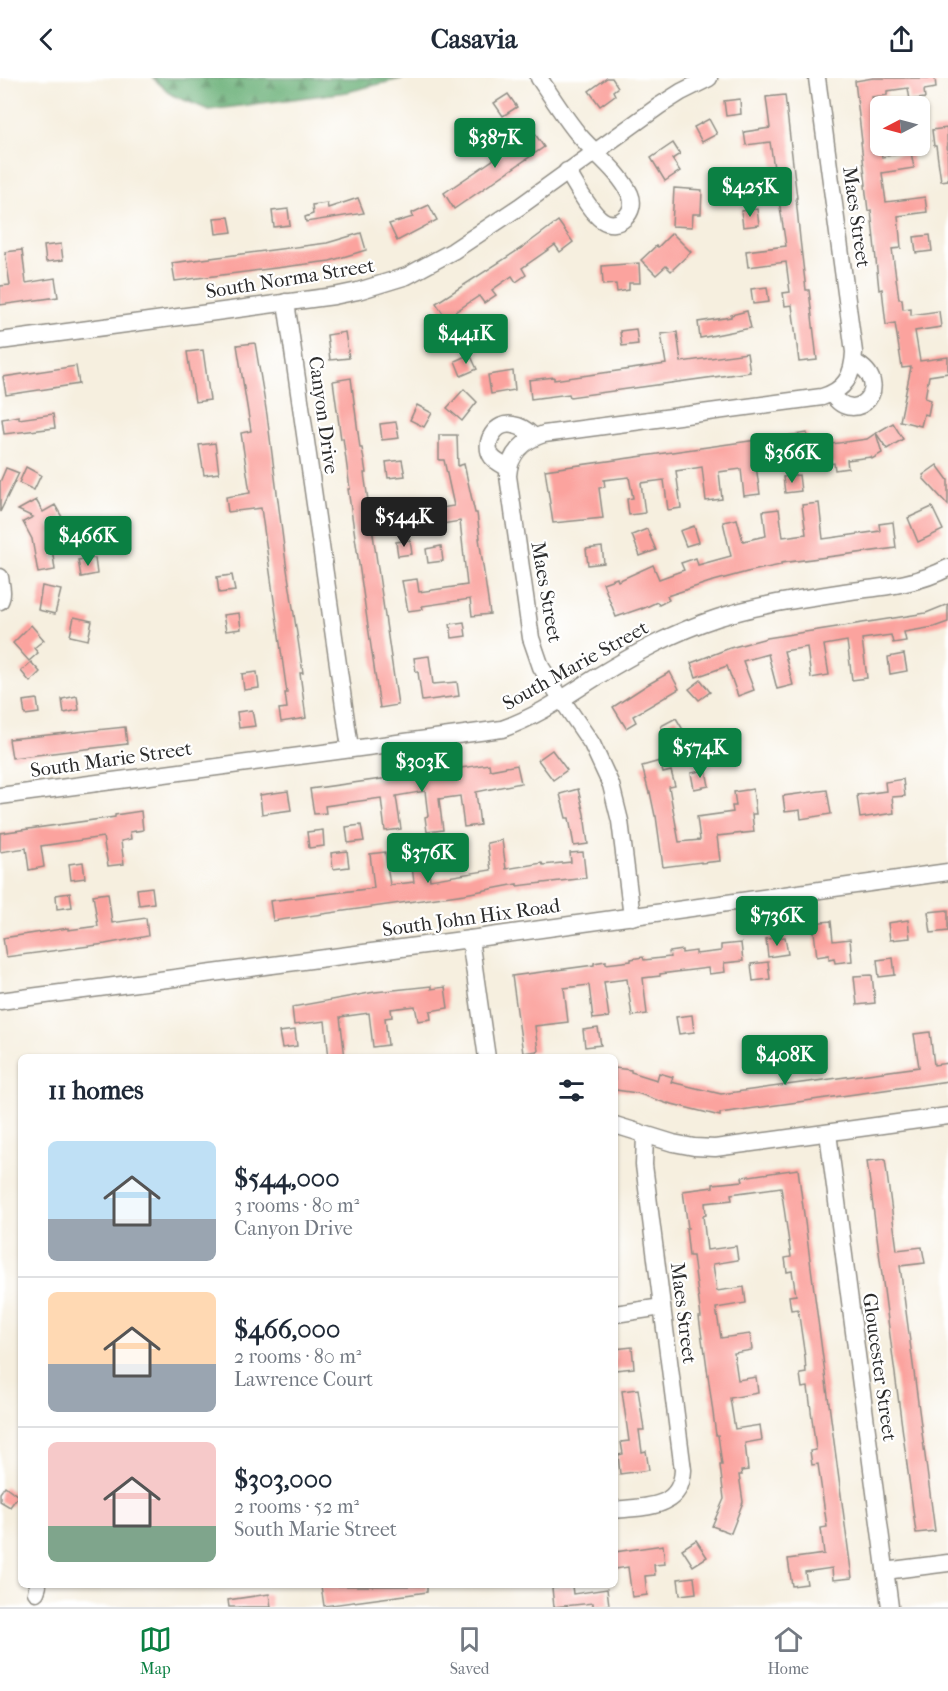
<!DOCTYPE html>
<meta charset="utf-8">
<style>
:root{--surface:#fff;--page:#f2f2f3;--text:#1f2937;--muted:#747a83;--line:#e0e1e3;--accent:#0b8043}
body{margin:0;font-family:"IM FELL French Canon",serif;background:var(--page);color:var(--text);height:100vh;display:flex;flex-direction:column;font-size:22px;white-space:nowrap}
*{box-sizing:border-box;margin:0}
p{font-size:20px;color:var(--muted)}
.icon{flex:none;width:33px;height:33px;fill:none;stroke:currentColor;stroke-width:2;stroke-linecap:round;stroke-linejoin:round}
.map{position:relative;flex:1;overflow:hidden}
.details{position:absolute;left:18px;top:976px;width:600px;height:534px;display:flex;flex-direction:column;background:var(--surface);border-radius:9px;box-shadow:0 2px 4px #0004}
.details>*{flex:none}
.needle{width:39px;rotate:264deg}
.controls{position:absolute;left:870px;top:18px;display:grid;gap:12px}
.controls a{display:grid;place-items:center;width:60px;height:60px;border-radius:9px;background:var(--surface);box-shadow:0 2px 4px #0004;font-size:30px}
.price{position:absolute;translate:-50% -51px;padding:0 14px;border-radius:6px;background:var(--accent);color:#fff;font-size:20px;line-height:39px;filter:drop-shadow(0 2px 3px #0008)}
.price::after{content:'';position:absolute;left:50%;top:36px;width:18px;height:14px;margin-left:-9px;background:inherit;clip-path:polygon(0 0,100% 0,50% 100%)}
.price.on{background:#222;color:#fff}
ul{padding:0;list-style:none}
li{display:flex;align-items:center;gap:18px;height:150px;padding:0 30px}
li+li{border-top:2px solid var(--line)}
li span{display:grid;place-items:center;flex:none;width:168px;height:120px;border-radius:9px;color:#555}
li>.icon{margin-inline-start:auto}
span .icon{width:72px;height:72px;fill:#fffc;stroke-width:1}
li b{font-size:26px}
h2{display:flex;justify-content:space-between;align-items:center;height:72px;padding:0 30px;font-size:26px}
header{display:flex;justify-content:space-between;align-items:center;height:78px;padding:0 30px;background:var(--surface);font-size:27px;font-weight:800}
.tab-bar{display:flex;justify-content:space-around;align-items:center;height:84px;border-top:2px solid var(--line);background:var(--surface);font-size:16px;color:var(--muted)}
.tab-bar a{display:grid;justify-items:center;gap:3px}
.tab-bar .on{color:var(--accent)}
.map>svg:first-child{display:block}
.forest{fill:url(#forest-firs);stroke:#486c50;stroke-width:1.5}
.building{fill:#fba39e}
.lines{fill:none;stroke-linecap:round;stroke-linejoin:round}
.minor-casing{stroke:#908d85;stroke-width:19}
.minor{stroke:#fff;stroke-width:16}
.labels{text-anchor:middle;stroke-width:4.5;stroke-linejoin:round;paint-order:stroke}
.street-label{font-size:20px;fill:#2b2b2b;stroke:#fff}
</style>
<header><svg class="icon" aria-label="back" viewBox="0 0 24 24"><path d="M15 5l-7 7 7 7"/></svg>Casavia<svg class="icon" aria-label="share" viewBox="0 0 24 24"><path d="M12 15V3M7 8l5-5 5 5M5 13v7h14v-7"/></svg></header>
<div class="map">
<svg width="948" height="1529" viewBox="0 0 948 1529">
<defs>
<pattern id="forest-firs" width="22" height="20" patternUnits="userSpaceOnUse" patternTransform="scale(1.5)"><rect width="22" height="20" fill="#66ae74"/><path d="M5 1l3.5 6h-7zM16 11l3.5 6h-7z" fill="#548e5f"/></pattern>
</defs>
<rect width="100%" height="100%" fill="#fff"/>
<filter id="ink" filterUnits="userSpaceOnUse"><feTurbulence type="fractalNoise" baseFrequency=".0167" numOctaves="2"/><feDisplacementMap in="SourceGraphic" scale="12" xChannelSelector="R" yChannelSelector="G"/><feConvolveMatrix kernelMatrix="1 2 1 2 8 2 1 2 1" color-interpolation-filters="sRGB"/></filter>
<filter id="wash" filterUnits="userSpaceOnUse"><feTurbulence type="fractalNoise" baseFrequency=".008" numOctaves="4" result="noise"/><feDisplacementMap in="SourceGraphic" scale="24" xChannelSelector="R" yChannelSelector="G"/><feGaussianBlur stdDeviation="1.35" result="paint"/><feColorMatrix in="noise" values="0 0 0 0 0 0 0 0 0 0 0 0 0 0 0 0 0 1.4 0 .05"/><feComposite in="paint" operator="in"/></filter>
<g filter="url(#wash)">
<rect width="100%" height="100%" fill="#f6efdf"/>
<polygon class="forest" points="153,0 404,0 347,14 209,32 172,17"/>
<g id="blocks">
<g class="building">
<polygon points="607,0 612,0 618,9 613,13 615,17 600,28 589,13"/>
<polygon points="873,0 935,0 936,10 924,12 925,20 910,22 908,10 887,13 887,17 872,19 877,62 879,61 882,79 911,74 914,90 882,95 886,124 925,119 927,134 898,138 901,170 892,171 899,221 902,221 903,231 911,230 911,237 939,233 941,249 915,253 920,283 948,279 948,295 929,298 925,320 931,322 928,337 924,336 921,348 900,343 911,289 902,290 895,245 886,247 882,211 879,212 871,132 868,133 865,107 866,107 861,64 862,64 855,3"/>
<polygon points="508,16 517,29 503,38 494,25"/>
<polygon points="785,17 797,120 796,120 800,161 806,212 809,212 817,282 799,284 792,227 785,228 783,215 790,214 786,184 748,189 746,173 786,168 770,64 746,67 744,54 770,50 766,19"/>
<polygon points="740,21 741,36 726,38 724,23"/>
<polygon points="709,41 717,56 702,64 694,49"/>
<polygon points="525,50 529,56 533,53 544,69 454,131 444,115 518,65 513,59"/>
<polygon points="947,50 948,102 941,103 936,68 934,68 932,52"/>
<polygon points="673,65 680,76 672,81 680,93 665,103 651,80"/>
<polygon points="674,110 702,112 701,136 693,136 692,149 672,148"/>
<polygon points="358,120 364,135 306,144 305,139 313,136 312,127 327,125 328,130"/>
<polygon points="429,127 437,142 397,163 389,146 413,139 412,135"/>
<polygon points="288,131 290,147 274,149 272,133"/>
<polygon points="757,131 759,147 743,149 741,133"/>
<polygon points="229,139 232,154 216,156 214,140"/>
<polygon points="558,143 573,164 560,174 555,167 522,190 526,197 516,204 512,198 492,212 496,217 484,225 479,218 446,240 436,225 523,169"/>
<polygon points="361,155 366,172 330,183 175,203 172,185 327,165"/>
<polygon points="672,155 691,174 671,193 666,188 656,197 641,182 656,168 658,169"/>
<polygon points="930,157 932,173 916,175 914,159"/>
<polygon points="61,166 63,182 46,184 44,168"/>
<polygon points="22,172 26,205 55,200 58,219 0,227 0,208 10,207 5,174"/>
<polygon points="639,185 640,205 629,205 629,212 617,214 616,206 603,207 602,188"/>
<polygon points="767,209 769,224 753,226 751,211"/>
<polygon points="747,233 751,250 700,260 698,244 731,239 731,237"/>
<polygon points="636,251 638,266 622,268 620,253"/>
<polygon points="345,254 349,280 330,282 327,257"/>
<polygon points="677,254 681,284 747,275 750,294 570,319 569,316 531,321 529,302 554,299 554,302 666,286 661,256"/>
<polygon points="255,265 267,337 286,485 298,562 303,595 300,595 306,640 281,644 279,631 287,630 285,615 287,615 261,430 228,434 226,419 250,415 241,355 251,353 237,267"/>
<polygon points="203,272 210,322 195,324 187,274"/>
<polygon points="470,276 477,291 461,298 455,283"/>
<polygon points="76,288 79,306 6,317 3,299"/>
<polygon points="513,293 515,312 491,316 488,297"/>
<polygon points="351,300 360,370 362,370 366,395 364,395 398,627 380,630 348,411 350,411 343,360 341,361 333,303"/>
<polygon points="464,311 477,324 462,343 447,330"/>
<polygon points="417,327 432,335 424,349 410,342"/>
<polygon points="53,336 55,350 4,356 2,341 19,338 19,341"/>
<polygon points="396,344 399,360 382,362 380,346"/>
<polygon points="893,345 903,361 887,371 876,355"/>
<polygon points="807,355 810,373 772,379 773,386 756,388 760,416 744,418 741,391 719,394 722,421 706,423 702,389 676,393 681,430 668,432 664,402 641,405 645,435 629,437 627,421 633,420 629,399 604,402 605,409 599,410 603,440 553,445 545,392"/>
<polygon points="876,355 882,375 872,381 871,379 847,382 848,390 835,392 834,385 821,387 819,371 832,369 831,366 867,361"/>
<polygon points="439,357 457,357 458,388 464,386 475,435 477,435 480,460 479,460 490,536 472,538 470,521 422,528 423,531 408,533 402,503 417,501 419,514 467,507 460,443 424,449 422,433 454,428 444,382 439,382"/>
<polygon points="215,365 219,395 204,397 199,367"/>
<polygon points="402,382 405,398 388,400 386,384"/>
<polygon points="937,387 948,402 948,427 923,400 924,399 923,397"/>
<polygon points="26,389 41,397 34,412 19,405"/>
<polygon points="6,390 19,395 0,434 0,404"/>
<polygon points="799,397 801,413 785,415 783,399"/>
<polygon points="36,422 43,434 55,427 62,439 49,446 50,447 48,446 53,454 50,455 55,492 38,495 32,461 23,444 33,439 18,432"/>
<polygon points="406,423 408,438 394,440 392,426"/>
<polygon points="819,425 823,461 880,453 879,446 893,444 896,470 781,485 781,487 747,494 710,504 667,518 669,522 659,527 657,524 642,531 642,530 616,539 603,505 617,500 618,503 653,487 659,501 684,492 681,485 696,480 698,487 731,478 723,444 737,441 743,463 766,458 763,433 779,431 783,459 806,456 802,427"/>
<polygon points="932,429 943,452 918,464 908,440"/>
<polygon points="694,448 699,464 686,468 680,453"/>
<polygon points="647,451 656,472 640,478 632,457"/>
<polygon points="410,462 412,476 398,478 396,464"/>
<polygon points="441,468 443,483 428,485 426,471"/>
<polygon points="602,469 604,485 588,487 586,471"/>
<polygon points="95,480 97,496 81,499 78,482"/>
<polygon points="232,497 235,513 219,515 217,499"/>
<polygon points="42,508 61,512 55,536 38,532"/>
<polygon points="948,526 948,544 934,549 904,554 906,563 893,565 891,557 862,561 867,600 852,602 847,563 824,567 829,597 811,600 807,569 784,573 793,607 777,611 768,576 743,583 754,612 738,618 727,588 696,599 691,585 730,570 767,560 926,535"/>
<polygon points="239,535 241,551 226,553 223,537"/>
<polygon points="74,539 92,543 88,562 70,558"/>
<polygon points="464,544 466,558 452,560 450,546"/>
<polygon points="31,547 44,562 34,570 38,575 29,583 13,565"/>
<polygon points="904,576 907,593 890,596 888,579"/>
<polygon points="429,578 433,606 457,604 459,618 422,623 418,594 416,594 414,580"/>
<polygon points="31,584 40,594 30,604 21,593"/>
<polygon points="257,594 259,610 244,612 242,596"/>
<polygon points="670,594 679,611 633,638 636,644 626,650 613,629 647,607"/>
<polygon points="701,602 710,614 699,622 689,611"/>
<polygon points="77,618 79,632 64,635 62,621"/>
<polygon points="37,621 39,635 25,637 23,623"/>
<polygon points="252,632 255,648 239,650 237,634"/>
<polygon points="676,640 685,655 669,663 661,648"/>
<polygon points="125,649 127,666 12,680 9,661"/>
<polygon points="552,672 567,692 553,702 538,682"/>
<polygon points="660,683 663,695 671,693 675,708 669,709 679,764 700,762 697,739 733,734 732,728 736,728 734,714 753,711 756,736 752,736 754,754 717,758 720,783 701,785 701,784 663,789 656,738 655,738 650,714 649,715 642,688"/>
<polygon points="489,686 490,692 517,687 521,705 476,714 480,747 464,749 460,718 439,721 443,752 427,754 425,739 428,738 425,713 396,718 401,751 385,753 381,720 325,728 326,735 314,736 310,711"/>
<polygon points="706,692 709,708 694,711 691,695"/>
<polygon points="903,701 905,718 892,719 894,735 860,740 857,717 886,713 885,704"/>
<polygon points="578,711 584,736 588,766 574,768 569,740 566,740 560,716"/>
<polygon points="827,712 831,736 801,741 800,732 785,734 783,718"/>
<polygon points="288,713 291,732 262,736 260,717"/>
<polygon points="141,733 143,752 130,754 131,761 121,763 124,786 108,788 103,759 41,768 44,789 29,792 26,770 0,774 0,755 115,739 115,737"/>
<polygon points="361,747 364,763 348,765 346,749"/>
<polygon points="323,752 324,768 309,770 307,754"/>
<polygon points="502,762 506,791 542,785 543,787 571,784 570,775 583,774 586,800 517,808 517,806 465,816 273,843 270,823 374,810 370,776 385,774 390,807 414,804 410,773 425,770 430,802 491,792 487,765"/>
<polygon points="347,773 349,789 333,791 331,775"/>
<polygon points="83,784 85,800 71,802 69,786"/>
<polygon points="152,809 154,825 139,827 137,811"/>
<polygon points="70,815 72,829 57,831 56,817"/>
<polygon points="108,815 112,845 146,840 148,858 105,866 6,879 3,860 68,850 68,852 98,848 93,817"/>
<polygon points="948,832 948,853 931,855 928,834"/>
<polygon points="908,842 910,860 890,862 888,845"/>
<polygon points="831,843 833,863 850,861 852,883 835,885 834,880 829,881 829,877 817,879 813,845"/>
<polygon points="785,859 788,876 768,879 766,861"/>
<polygon points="741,865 743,883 724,885 725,894 709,896 708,890 660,896 660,898 643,900 647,936 632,938 627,901 604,904 609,939 593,941 589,907 564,910 568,944 535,948 538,973 523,975 512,898 594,887 594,885 606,883 606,886 631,883 631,881 643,879 644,882 670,879 669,874 682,872 682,875 696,873 696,876 721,873 721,867"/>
<polygon points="893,880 895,897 879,899 877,882"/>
<polygon points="768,884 770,901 753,903 751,886"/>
<polygon points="872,897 875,925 857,927 854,898"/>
<polygon points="431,908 431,911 445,909 448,930 430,933 431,941 418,943 415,928 391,931 392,939 385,940 388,967 373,969 369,935 340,939 345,980 329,980 325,943 294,947 292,929 375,914"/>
<polygon points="692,937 694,954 679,956 676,939"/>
<polygon points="598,950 601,967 585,969 583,952"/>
<polygon points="295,952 297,968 282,970 279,954"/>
<polygon points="930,954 934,987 948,985 948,1003 720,1035 720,1038 668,1025 668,1026 637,1015 616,1012 615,1009 615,990 631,992 631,994 657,1002 659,995 673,999 671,1004 721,1016 919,989 914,956"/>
<polygon points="885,1081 897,1172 922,1169 925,1185 900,1188 935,1453 916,1455 867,1083"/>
<polygon points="798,1091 852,1500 833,1502 832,1490 805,1494 807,1506 792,1508 788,1481 824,1476 821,1450 827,1449 818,1386 812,1387 810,1373 816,1372 808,1309 802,1310 800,1296 806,1295 805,1279 798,1231 791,1232 789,1218 796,1217 792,1193 787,1194 785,1180 791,1179 781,1109 731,1116 732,1122 705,1125 706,1137 703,1138 707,1172 736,1168 738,1182 713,1186 717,1213 744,1209 746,1225 716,1230 721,1260 750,1256 752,1272 734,1275 738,1302 756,1299 758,1315 730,1320 735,1351 760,1347 762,1362 745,1365 748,1392 741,1393 742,1397 739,1397 743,1424 731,1455 712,1448 724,1421 720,1387 722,1387 718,1357 716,1357 704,1268 703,1268 699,1239 701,1239 693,1178 689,1178 686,1150 688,1150 683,1113 713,1109 713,1106 743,1103 742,1099"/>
<polygon points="632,1269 634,1290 615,1292 615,1271"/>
<polygon points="638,1311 644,1352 639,1352 642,1374 646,1373 649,1392 620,1396 618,1377 623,1376 621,1364 629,1363 622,1313"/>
<polygon points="5,1408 18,1418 10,1429 0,1423 0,1415"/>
<polygon points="696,1462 707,1479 693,1488 682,1471"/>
<polygon points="663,1467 665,1486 654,1487 655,1497 645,1498 647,1517 632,1519 628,1489 615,1491 615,1474"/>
<polygon points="694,1499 696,1515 680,1517 678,1501"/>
<polygon points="321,1508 427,1508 427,1514 324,1528"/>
<polygon points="572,1508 573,1516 607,1511 609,1527 593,1529 593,1525 554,1529 552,1510"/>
<polygon points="269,1516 271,1529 229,1529 228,1522"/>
</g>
</g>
</g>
<g filter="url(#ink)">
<use href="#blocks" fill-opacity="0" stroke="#908d85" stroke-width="1.5"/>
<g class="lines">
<g class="minor-casing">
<g id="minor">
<path d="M539,0C552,19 564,39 579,57C596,77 618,92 630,116C638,134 618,153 602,142C589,133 576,107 567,93"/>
<polyline points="286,224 350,670"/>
<polyline points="0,263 334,218 358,213 407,198 453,173 519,129 659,28 681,14 709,0"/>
<path d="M832,316C855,351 897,306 854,284"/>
<path d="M508,390C503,387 496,384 492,379C482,365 496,343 513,347C522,348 528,353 534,359"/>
<path d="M0,499C1,507 4,516 0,523"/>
<path d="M0,718L502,651C539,638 566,618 598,598C636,575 674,554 717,540C760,526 806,520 851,513C884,509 918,506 948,490"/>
<path d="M632,839L620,743L611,707L592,666L562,622L541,589L531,560L508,398C509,376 524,362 544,356L822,319C845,312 853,298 854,274L817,0"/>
<polyline points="470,861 487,980"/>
<polyline points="0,923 470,861 948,794"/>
<polyline points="615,1047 673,1065 694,1069 715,1070 948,1038"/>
<polyline points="828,1055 890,1529"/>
<polyline points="615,1236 662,1229"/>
<path d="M615,1432C645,1428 681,1432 683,1392L644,1087L645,1057"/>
<polyline points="885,1493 948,1485"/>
<polyline points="36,1514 38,1508"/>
</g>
</g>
<use href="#minor" class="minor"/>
</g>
</g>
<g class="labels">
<g class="street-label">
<text transform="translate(857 139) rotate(82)" y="7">Maes Street</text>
<text transform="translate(290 200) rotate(-9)" y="7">South Norma Street</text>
<text transform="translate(324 337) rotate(82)" y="7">Canyon Drive</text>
<text transform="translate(547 514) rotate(80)" y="7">Maes Street</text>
<text transform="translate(575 587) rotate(-29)" y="7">South Marie Street</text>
<text transform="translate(111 681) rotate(-8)" y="7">South Marie Street</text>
<text transform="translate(471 839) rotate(-8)" y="7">South John Hix Road</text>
<text transform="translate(684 1235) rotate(83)" y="7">Maes Street</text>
<text transform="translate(880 1289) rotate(82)" y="7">Gloucester Street</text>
</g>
</g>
</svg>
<div class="controls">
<a><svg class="needle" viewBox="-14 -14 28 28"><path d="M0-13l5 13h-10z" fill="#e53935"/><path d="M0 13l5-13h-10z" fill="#747a83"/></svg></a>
</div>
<b class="price" style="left:495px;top:91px">$387K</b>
<b class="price" style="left:750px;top:140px">$425K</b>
<b class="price" style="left:466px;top:287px">$441K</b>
<b class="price" style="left:792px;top:406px">$366K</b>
<b class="price on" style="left:404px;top:470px">$544K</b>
<b class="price" style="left:88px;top:489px">$466K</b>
<b class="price" style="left:700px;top:701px">$574K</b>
<b class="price" style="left:422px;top:715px">$303K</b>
<b class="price" style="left:428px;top:806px">$376K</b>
<b class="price" style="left:777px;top:869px">$736K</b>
<b class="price" style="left:785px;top:1008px">$408K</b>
<section class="details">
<h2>11 homes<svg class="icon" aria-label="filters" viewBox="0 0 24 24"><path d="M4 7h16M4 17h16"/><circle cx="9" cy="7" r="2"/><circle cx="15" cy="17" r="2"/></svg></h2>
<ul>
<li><span style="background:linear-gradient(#bfe0f5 65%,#9aa5b1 0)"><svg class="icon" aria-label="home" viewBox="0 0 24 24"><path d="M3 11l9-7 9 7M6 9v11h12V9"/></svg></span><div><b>$544,000</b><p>3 rooms · 80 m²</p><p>Canyon Drive</p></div></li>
<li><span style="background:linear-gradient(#ffd9b3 60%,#9aa5b1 0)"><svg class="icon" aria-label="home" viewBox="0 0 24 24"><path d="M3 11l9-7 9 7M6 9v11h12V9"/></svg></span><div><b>$466,000</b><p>2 rooms · 80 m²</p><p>Lawrence Court</p></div></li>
<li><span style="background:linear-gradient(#f6c9c9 70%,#7fa58c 0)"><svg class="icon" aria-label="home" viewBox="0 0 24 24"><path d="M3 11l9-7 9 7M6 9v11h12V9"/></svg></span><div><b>$303,000</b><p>2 rooms · 52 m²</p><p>South Marie Street</p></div></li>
</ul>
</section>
</div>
<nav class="tab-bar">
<a class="on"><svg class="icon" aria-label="map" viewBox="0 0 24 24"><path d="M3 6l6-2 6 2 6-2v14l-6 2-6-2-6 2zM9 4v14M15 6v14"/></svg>Map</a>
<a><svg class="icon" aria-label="saved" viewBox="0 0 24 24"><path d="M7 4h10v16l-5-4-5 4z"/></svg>Saved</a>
<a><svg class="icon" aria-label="home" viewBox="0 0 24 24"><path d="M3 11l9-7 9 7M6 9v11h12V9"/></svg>Home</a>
</nav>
